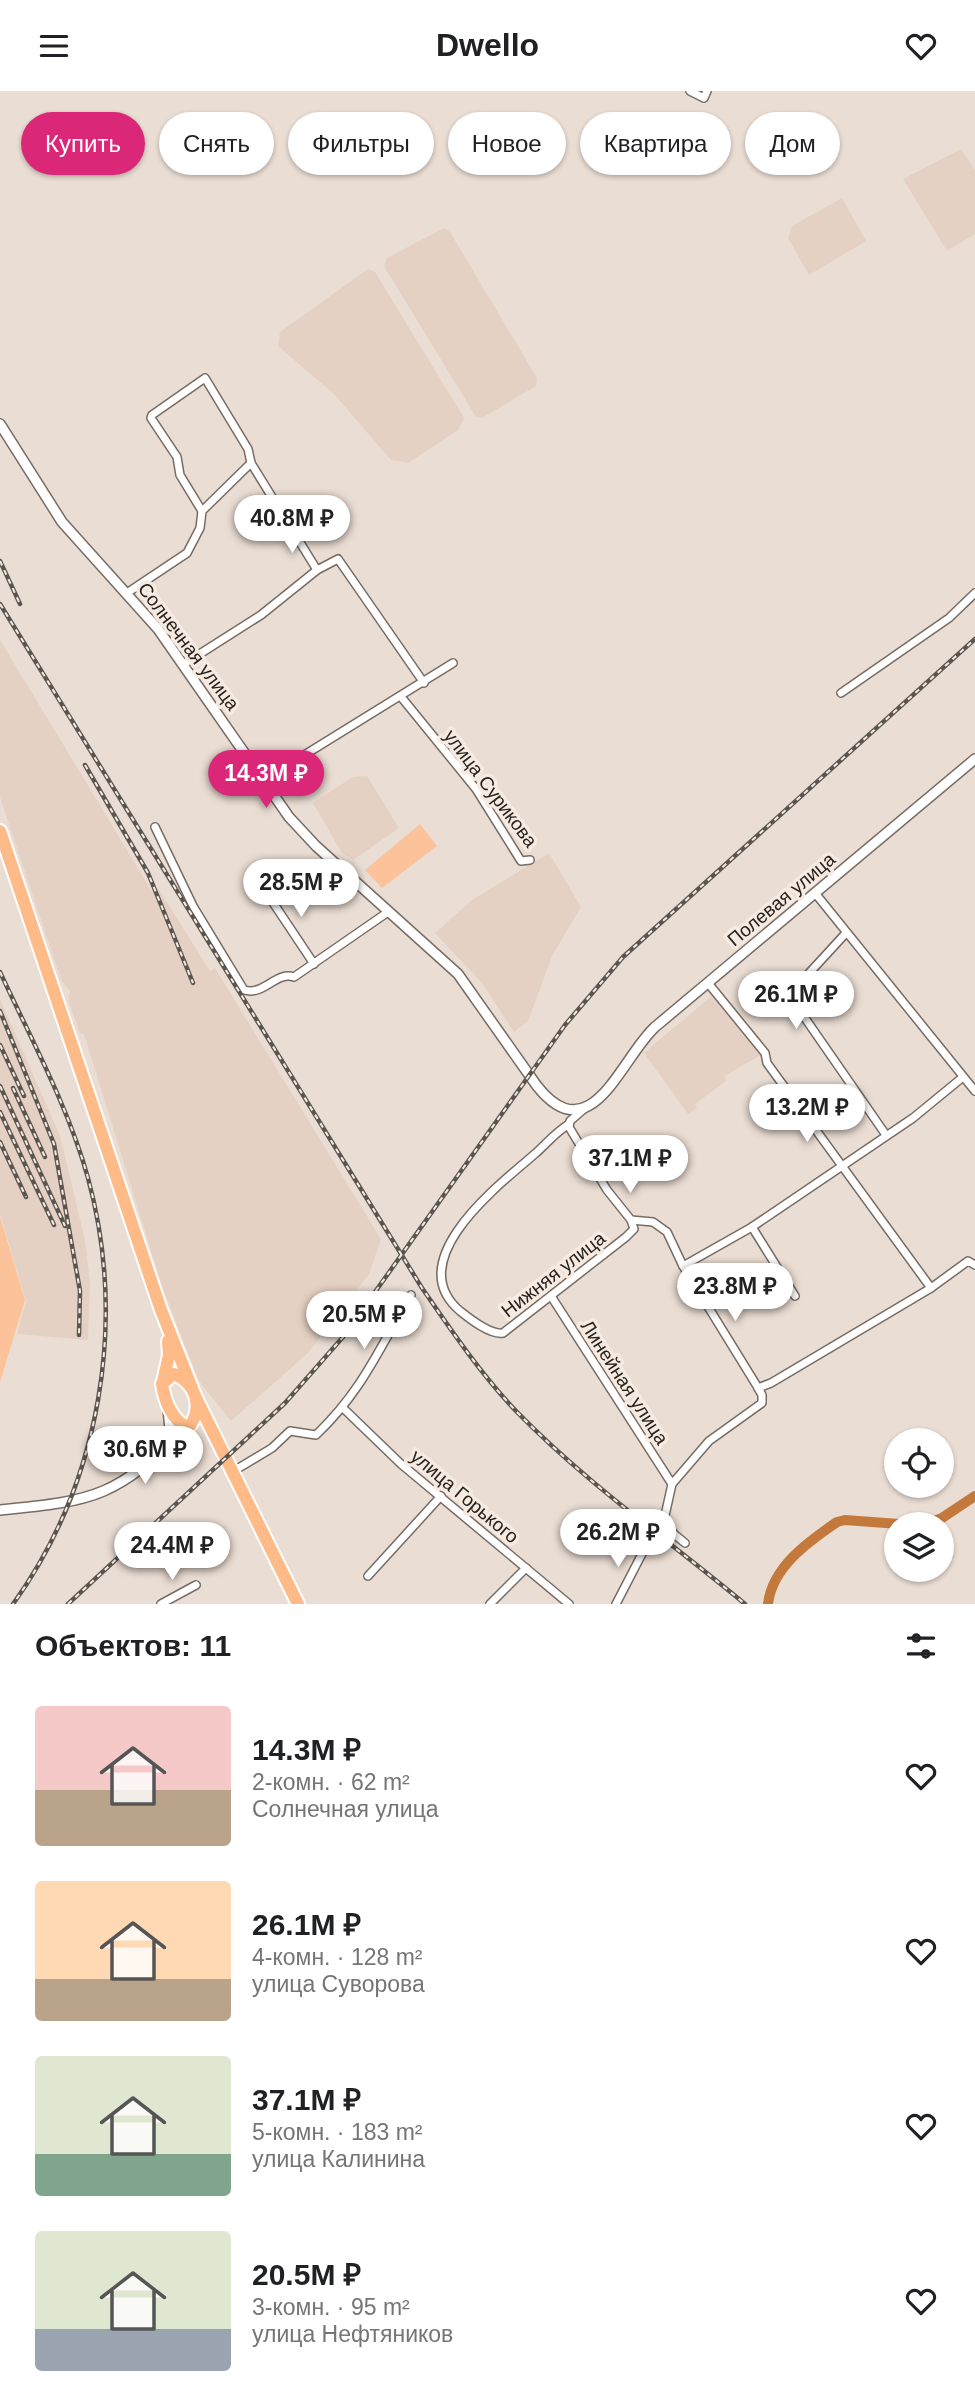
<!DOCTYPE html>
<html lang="ru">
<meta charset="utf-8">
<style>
:root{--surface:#fff;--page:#f6f6f6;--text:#202124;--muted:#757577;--accent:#db2777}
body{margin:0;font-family:Helvetica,sans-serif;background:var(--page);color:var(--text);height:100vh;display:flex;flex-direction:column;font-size:26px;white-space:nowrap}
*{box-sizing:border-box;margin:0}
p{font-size:23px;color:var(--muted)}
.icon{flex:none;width:38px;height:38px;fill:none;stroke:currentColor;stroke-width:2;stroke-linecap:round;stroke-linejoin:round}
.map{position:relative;height:1513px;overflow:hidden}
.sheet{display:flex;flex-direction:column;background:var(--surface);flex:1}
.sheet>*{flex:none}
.hud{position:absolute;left:21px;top:21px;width:934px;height:63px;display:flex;gap:14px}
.tools{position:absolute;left:884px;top:1337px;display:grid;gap:14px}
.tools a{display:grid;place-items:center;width:70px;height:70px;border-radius:50%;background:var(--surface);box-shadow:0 2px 5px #0004;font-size:35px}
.price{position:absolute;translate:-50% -60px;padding:0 16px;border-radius:24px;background:#fff;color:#222;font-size:23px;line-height:46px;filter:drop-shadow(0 2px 4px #0008)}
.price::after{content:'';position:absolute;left:50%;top:42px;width:21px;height:16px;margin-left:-10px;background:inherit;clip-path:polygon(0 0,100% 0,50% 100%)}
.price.active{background:var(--accent);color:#fff}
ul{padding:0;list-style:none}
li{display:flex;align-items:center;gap:21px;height:175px;padding:0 35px}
li span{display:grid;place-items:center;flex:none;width:196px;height:140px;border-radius:7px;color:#555}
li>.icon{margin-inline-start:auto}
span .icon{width:84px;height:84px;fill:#fffc;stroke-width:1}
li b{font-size:30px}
h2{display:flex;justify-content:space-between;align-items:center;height:84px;padding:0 35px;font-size:30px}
.pill{padding:0 24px;border-radius:32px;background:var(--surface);box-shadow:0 2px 5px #0004;font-size:24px;line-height:63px}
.pill.active{background:var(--accent);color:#fff}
header{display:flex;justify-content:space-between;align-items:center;height:91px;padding:0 35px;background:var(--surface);font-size:32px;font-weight:800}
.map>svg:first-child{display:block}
.built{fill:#e5d1c3}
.green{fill:#fcc39a}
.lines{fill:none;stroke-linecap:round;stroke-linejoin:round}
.river{stroke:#c4793c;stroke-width:10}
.minor-casing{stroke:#776c64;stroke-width:10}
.tertiary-casing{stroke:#776c64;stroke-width:12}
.trunk-casing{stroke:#fff;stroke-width:16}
.minor{stroke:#fff;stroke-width:7}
.tertiary{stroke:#fff;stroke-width:9}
.trunk{stroke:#febb88;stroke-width:12}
.rail-casing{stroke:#5b554f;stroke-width:4.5}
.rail{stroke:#f7eae0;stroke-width:2;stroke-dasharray:5;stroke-linecap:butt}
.labels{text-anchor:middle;stroke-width:7;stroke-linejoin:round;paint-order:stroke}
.street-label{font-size:19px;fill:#26221e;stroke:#f7eae0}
</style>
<header><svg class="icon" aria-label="menu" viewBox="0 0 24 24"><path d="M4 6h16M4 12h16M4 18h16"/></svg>Dwello<svg class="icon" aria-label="heart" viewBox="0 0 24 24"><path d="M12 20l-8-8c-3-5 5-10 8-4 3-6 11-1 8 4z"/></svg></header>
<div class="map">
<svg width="975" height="1513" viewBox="0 0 975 1513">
<rect width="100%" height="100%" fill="#eaddd3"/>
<g class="built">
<polygon points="961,58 975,79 975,143 947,160 903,88"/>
<polygon points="842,107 866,150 809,184 788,147 792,135"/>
<polygon points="444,137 450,141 537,287 536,295 482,327 476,326 384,175 387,167"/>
<polygon points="368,178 375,181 464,327 458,339 408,372 391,369 334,303 278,255 280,241"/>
<polygon points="0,549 151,799 158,797 210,880 215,877 381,1148 369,1183 308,1262 231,1330 199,1290 162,1195 84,943 80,943 68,909 70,900 61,889 0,706"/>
<polygon points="367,685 399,737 353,769 342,762 313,712 353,686"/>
<polygon points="549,762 581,816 553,863 528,930 514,941 482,892 435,842 472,809"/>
<polygon points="714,903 763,963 724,985 726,990 695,1013 697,1017 688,1023 644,962"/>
<polygon points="0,908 60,1045 85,1149 90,1192 88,1249 17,1243 26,1210 0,1123"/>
</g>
<g class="green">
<polygon points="420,733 437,755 382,797 365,779"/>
<polygon points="0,1126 25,1209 0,1291"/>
</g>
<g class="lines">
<g class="river">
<polyline points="926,1433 942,1427 975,1405"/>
<path d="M768,1513C772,1476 809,1450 837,1431L845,1429L899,1433"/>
</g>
<g class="minor-casing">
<g id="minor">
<polyline points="690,0 704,7 707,0"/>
<polyline points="202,420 180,384 177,366 151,327 152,324 205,287 248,358 251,372 317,479 338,468 424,592"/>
<polyline points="127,502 187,462 200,437 202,420 251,372"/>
<polyline points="184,573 261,524 317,479"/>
<polyline points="841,602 949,527 975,502"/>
<polyline points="402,607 476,698 521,770 530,769"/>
<polyline points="264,689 453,572"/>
<path d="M155,736L193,815L244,899C264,905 276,880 294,886L388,821"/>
<polyline points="264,798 314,873"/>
<polyline points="815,802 975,1000"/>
<polyline points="846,842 789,904 886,1044"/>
<polyline points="708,892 765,962 767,972 931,1197"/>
<polyline points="585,1017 570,1030 569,1036 607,1099 631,1129 653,1131 667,1141 683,1175 760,1300"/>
<path d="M569,1033C556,1041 547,1052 536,1062C500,1093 400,1169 460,1220C470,1228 490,1244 503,1242L626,1146L634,1138L631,1129"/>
<polyline points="752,1136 795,1205"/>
<polyline points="683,1175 752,1136 913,1027 963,986"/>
<polyline points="551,1205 672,1393"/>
<polyline points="343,1317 401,1373 569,1513"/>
<path d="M232,1381L272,1357L290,1340L316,1344C363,1299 378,1259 411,1204"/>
<polyline points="685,1452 674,1443 664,1429 672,1393 709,1350 762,1312 762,1304 758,1297 771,1292 931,1197 968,1170 975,1174"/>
<polyline points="368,1485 441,1405"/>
<polyline points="161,1513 196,1494"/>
<polyline points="490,1513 526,1477"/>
<polyline points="616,1513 645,1457"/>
</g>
</g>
<g class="tertiary-casing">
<g id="tertiary">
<path d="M0,333L62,431L158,538L289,726L316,755L458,883L537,995C591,1063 621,967 655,936L975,668"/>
<polyline points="163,1355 170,1339 168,1318"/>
<path d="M0,1419C96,1410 118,1405 186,1336"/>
</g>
</g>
<g class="trunk-casing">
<g id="trunk">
<polyline points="0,740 161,1219 192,1297"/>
<path d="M174,1283C197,1293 204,1318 188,1337C171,1328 165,1311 162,1293Z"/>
<polyline points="163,1291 169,1264 168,1250"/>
<polyline points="197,1309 298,1513"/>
</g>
</g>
<use href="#minor" class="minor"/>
<use href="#tertiary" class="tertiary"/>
<use href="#trunk" class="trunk"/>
<g class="rail-casing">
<g id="rail">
<polyline points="0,470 20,513"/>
<path d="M0,513L422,1197C451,1239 480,1282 516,1320C585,1391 669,1450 745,1513"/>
<polyline points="85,674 148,782 193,892"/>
<path d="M0,881C31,948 68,1015 88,1087C127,1231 101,1391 13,1513"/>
<polyline points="0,920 54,1053 80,1200 79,1244"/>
<polyline points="0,954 24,1005"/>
<polyline points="0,995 65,1135"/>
<polyline points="13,997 45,1066"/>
<polyline points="0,1021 54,1134"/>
<polyline points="0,1051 26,1106"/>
<polyline points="68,1513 285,1312 343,1246 565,934 623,866 975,548"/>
</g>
</g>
<use href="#rail" class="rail"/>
</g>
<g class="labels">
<g class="street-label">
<text transform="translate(189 555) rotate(53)" y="7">Солнечная улица</text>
<text transform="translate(491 697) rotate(53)" y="7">улица Сурикова</text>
<text transform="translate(781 808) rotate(-40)" y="7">Полевая улица</text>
<text transform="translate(553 1183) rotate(-38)" y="7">Нижняя улица</text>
<text transform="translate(625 1291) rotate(57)" y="7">Линейная улица</text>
<text transform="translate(465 1405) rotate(40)" y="7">улица Горького</text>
</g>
</g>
</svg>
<div class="tools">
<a><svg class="icon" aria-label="locate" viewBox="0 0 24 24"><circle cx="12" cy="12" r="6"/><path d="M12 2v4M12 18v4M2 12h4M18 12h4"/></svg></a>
<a><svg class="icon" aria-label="layers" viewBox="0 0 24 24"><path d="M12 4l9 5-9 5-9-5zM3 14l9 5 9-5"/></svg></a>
</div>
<b class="price" style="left:292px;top:464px">40.8M ₽</b>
<b class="price active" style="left:266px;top:719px">14.3M ₽</b>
<b class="price" style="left:301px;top:828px">28.5M ₽</b>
<b class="price" style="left:796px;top:940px">26.1M ₽</b>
<b class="price" style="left:807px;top:1053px">13.2M ₽</b>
<b class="price" style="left:630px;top:1104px">37.1M ₽</b>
<b class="price" style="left:735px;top:1232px">23.8M ₽</b>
<b class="price" style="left:364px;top:1260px">20.5M ₽</b>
<b class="price" style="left:145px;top:1395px">30.6M ₽</b>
<b class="price" style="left:618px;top:1478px">26.2M ₽</b>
<b class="price" style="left:172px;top:1491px">24.4M ₽</b>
<div class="hud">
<a class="pill active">Купить</a>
<a class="pill">Снять</a>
<a class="pill">Фильтры</a>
<a class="pill">Новое</a>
<a class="pill">Квартира</a>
<a class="pill">Дом</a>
</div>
</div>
<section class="sheet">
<h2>Объектов: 11<svg class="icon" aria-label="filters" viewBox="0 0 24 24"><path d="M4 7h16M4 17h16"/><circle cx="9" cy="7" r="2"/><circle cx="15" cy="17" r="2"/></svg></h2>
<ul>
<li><span style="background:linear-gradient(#f6c9c9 60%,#b9a48a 0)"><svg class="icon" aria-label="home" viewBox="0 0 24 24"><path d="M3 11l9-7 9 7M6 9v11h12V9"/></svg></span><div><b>14.3M ₽</b><p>2-комн. · 62 m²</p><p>Солнечная улица</p></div><svg class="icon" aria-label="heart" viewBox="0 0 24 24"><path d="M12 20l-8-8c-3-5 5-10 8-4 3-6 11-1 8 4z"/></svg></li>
<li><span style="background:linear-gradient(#ffd9b3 70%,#b9a48a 0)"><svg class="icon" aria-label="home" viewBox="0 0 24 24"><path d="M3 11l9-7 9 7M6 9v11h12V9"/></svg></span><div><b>26.1M ₽</b><p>4-комн. · 128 m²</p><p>улица Суворова</p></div><svg class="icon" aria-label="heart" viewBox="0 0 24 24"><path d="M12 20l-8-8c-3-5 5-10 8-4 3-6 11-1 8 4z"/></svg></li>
<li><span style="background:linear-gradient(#dfe7d0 70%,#7fa58c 0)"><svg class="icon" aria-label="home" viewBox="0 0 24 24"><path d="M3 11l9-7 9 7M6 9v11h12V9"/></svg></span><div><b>37.1M ₽</b><p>5-комн. · 183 m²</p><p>улица Калинина</p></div><svg class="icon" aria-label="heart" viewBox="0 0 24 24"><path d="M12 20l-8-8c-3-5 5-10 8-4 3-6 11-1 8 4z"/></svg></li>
<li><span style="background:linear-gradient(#dfe7d0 70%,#9aa5b1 0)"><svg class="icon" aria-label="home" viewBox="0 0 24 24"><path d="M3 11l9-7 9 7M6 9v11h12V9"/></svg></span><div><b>20.5M ₽</b><p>3-комн. · 95 m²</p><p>улица Нефтяников</p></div><svg class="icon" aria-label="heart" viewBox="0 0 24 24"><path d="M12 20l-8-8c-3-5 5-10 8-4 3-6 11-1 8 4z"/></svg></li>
</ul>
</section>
